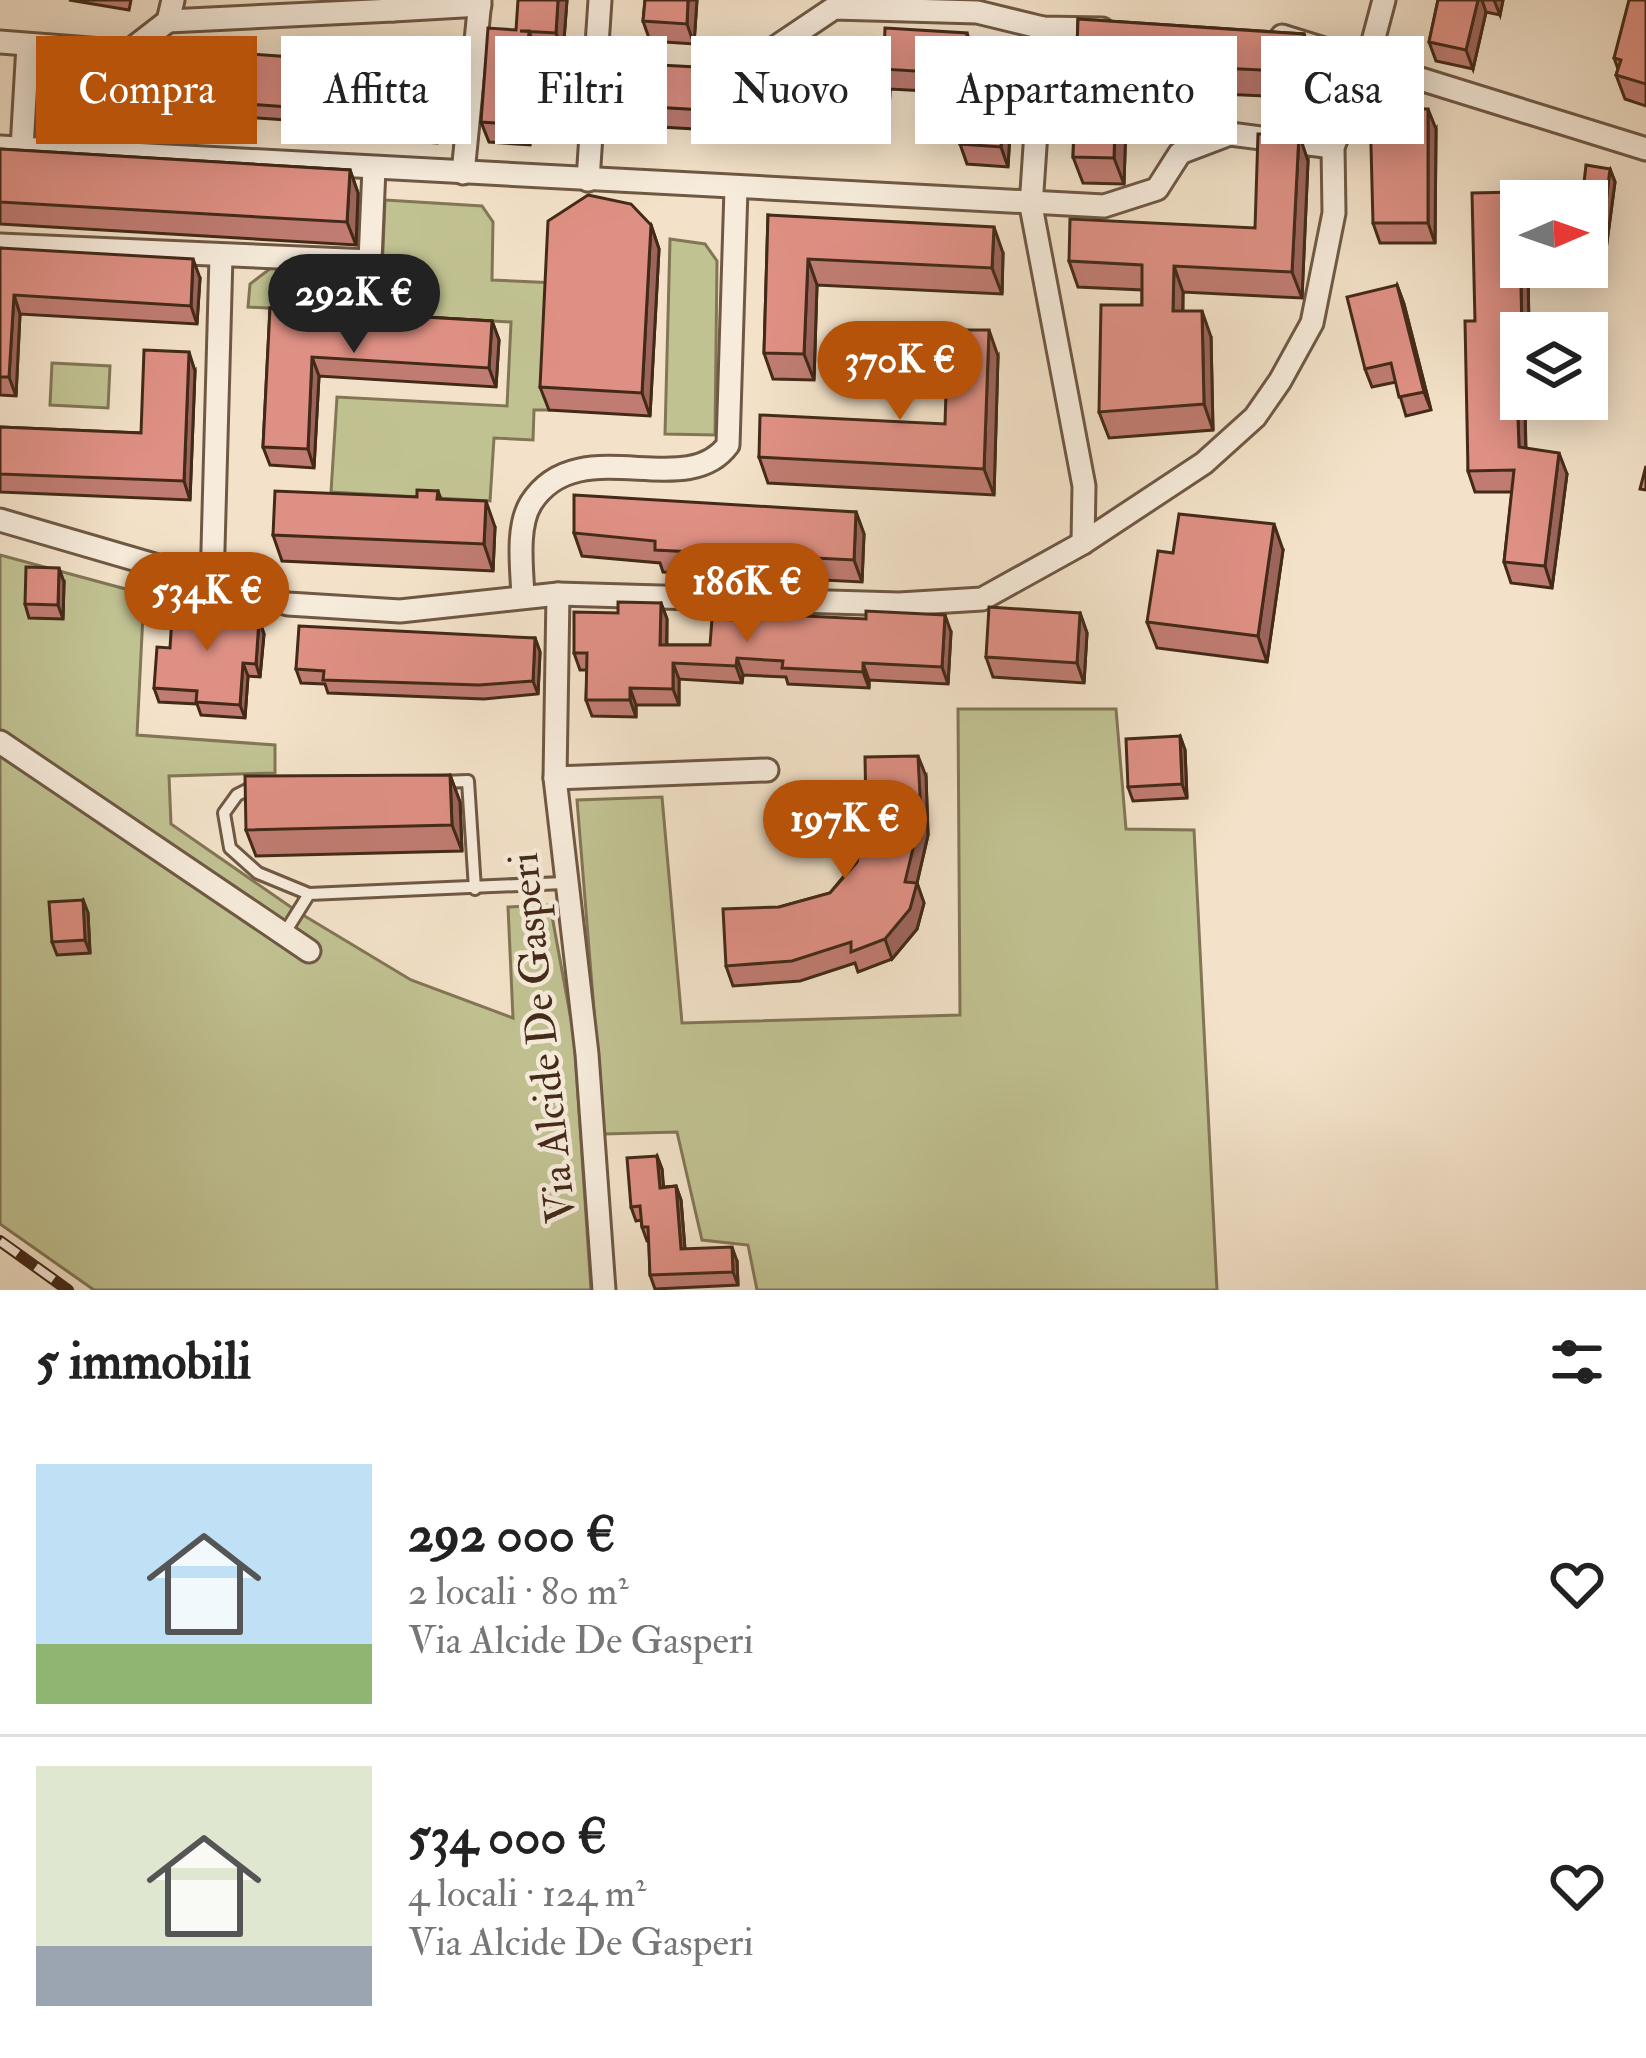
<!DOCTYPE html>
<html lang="it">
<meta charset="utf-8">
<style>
:root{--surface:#fff;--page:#f6f6f6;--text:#222;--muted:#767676;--line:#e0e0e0;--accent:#b45309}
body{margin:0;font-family:"IM FELL Double Pica",serif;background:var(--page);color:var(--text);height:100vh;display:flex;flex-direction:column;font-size:45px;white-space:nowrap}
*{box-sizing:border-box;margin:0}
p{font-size:39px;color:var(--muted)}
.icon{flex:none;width:66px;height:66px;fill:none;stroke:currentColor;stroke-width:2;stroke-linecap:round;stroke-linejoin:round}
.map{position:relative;height:1290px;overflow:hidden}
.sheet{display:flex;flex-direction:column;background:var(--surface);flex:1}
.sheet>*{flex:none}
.banner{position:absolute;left:36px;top:36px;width:1575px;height:108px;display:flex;gap:24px}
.needle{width:78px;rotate:88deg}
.controls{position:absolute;left:1500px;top:180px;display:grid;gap:24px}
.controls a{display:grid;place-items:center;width:108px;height:108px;border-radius:0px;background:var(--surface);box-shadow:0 6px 30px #0003;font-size:60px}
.price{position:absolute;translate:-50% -102px;padding:0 27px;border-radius:42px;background:var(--accent);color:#fff;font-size:39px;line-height:78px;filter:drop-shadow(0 3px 6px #0008)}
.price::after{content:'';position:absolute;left:50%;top:72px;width:36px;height:27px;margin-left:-18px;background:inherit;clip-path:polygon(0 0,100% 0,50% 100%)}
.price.on{background:#222;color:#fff}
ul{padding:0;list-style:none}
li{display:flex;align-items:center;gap:36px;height:300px;padding:0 36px}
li+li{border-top:3px solid var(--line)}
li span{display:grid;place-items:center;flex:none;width:336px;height:240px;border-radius:0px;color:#555}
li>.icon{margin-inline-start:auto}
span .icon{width:144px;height:144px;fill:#fffc;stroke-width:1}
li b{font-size:51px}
h2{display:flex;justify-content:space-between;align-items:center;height:144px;padding:0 36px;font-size:51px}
.tag{padding:0 42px;border-radius:0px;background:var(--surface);box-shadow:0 6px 30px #0003;font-size:42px;line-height:108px}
.tag.on{background:var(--accent);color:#fff}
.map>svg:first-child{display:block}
.green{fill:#c1c292;stroke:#827655;stroke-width:3}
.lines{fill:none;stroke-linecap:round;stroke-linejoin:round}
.lane-casing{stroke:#6f5844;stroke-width:16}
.street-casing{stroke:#6f5844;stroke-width:27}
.lane{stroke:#f7ecdc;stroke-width:10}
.street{stroke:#f7ecdc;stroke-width:21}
.rail-casing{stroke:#432a18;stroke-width:12}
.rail{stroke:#f7ecdc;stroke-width:8;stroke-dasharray:22;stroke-linecap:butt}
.wall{fill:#c07c72;stroke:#432a18;stroke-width:3}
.shaded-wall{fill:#9c655c;stroke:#432a18;stroke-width:3}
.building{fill:#df9084;stroke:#432a18;stroke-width:3}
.labels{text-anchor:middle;stroke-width:9;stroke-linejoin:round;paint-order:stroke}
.street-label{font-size:42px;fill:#432a18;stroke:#f7ecdc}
</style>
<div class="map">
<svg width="1646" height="1290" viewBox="0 0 1646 1290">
<rect width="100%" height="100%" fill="#f3e2c9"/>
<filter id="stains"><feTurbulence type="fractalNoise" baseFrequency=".00167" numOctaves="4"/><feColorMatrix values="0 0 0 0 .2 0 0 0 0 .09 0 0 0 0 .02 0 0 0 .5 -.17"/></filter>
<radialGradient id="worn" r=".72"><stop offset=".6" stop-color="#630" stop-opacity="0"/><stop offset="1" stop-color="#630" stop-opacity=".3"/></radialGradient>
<g class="green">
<polygon points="385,200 482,206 493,222 492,280 556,283 549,410 534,410 533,440 494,438 490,501 331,492 337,397 507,406 511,322 248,307 250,284 271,268 382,272"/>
<polygon points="670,239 705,244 717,261 715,435 665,434"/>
<polygon points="52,363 110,366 108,408 50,405"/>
<polygon points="0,555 144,594 137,735 275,745 275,773 169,776 171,824 298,912 411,980 513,1018 508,907 550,905 574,1036 591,1290 94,1290 0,1224"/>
<polygon points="958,709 1116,709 1126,829 1194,830 1217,1290 757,1290 748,1245 702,1240 677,1132 604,1134 577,800 662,797 682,1023 960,1015"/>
</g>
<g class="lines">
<g class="lane-casing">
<g id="lane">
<polyline points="441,782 468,781 475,889"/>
<polyline points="255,786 237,795 224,813 230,848 258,873 309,894"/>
<polyline points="284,934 309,894 563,883"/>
</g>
</g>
<g class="street-casing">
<g id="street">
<polyline points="391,1 393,10 480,5"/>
<polyline points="168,21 393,10"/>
<polyline points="1043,28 1031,206 1084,486 1083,543"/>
<polyline points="1282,36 1646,149"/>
<polyline points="0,42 128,52 168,21 173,0"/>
<polyline points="595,68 649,69"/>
<polyline points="716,69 742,70 834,8 977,12 1043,28 1102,29"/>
<polyline points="0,147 1104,206 1157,189 1180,153 1230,134 1333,147"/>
<polyline points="22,148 28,45"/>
<polyline points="463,173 480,0"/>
<polyline points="588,180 600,0"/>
<polyline points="0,245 370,261 374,168"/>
<polyline points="0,520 288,604 400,611 558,594 899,604 982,599 1083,543 1204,463 1255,417 1280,381 1312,323 1334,213 1333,147 1367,64 1384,0"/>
<polyline points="212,585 221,256"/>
<polyline points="558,594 555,778 587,1054 604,1290"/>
<path d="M523,597C522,569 516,527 531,503C578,429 685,503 728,445L736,189"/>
<polyline points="0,742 309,951"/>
<polyline points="555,778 767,770"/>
</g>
</g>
<use href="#lane" class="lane"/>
<use href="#street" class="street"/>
<g class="rail-casing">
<polyline id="rail" points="0,1241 68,1290"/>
</g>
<use href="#rail" class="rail"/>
</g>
<g class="wall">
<polygon points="69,0 131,0 129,10"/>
<polygon points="567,0 563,53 536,51 530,145 489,142 481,122 516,30"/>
<polygon points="645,0 697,0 694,44 650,41 643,21"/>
<polygon points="1438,0 1503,0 1500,15 1486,12 1473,69 1436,61 1429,42"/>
<polygon points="1646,0 1646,106 1625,99 1616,75 1618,69 1614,58"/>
<polygon points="1078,19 1304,34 1313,61 1312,98 1127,90 1124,184 1083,183 1073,157"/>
<polygon points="974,53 973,60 1013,82 1008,167 967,164 960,144 963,93 890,89 889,114 799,108 798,135 626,125 619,105 884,54"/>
<polygon points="180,66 338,73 441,93 437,143 334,136 330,123 182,113 181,126 91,119 86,106"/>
<polygon points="1436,129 1435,243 1380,243 1373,223"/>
<polygon points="0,149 350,170 358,193 356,245 0,224"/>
<polygon points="1308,161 1302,298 1183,292 1183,311 1211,337 1213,430 1109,438 1099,412 1142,305 1142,290 1078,287 1069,261 1255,228"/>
<polygon points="1610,169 1615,182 1605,257 1587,255 1587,201"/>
<polygon points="768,215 1003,253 1002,294 817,285 814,380 773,379 764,353"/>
<polygon points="651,225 659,249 650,416 549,410 540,387"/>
<polygon points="0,248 200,278 197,324 20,314 16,396 0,395"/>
<polygon points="1521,267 1528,267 1529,333 1521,333 1521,399 1540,399 1540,409 1525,409 1526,448 1567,474 1552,588 1511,583 1504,562 1512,492 1475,492 1468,471 1475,321"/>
<polygon points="1397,285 1404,304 1431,410 1406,416 1396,382 1372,387 1365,369"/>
<polygon points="270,308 492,321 499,340 496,387 319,376 314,468 270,465 263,447"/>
<polygon points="998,356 994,495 768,483 759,457 945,424"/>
<polygon points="195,371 190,500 0,492 0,427 141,433"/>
<polygon points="438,491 441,499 495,527 493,571 282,561 273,535"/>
<polygon points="856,512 864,534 862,582 663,572 660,563 582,556 574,533"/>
<polygon points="1283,550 1267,662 1157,648 1147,622 1173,553"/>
<polygon points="64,582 63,619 29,618 25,604"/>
<polygon points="661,603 667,619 667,645 710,645 951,632 948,684 869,680 869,688 788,684 786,677 743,675 742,683 679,679 679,705 636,705 636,717 592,716 586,700 587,670 580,670 574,653 618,613"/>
<polygon points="1080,613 1087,633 1084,683 993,677 986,657"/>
<polygon points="221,618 259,620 264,634 260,677 248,676 245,718 201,715 197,704 159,702 154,688 170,648"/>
<polygon points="535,638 540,652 538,694 484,699 328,693 325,684 301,683 296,669"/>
<polygon points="1180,736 1185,750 1187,798 1133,801 1128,787"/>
<polygon points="450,775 460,802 462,851 256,856 246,830"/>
<polygon points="926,776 928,835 917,883 924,903 917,929 892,959 858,972 855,963 800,981 733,986 726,966 779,907 830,893"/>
<polygon points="83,900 88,913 90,953 57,955 52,942"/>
<polygon points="657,1156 662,1169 663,1187 676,1186 681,1200 685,1249 737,1261 738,1285 655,1289 650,1275 649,1241 647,1241 642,1227 641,1220 636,1221 631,1207"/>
</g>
<g class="shaded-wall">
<polygon points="558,0 567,0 563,53 556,33"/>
<polygon points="688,0 697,0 694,44 687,24"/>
<polygon points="1478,0 1482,0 1486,12 1473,69 1466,50"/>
<polygon points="1494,0 1503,0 1500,15"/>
<polygon points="529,31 536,51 530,145 523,125"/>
<polygon points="967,33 974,53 971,94 964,74"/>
<polygon points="1304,34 1313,61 1312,98 1302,72"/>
<polygon points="1006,62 1013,82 1008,167 1001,147"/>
<polygon points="1117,63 1127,90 1124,184 1114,158"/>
<polygon points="883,69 890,89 889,114 882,94"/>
<polygon points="436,80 441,93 437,143 432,129"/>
<polygon points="792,88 799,108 798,135 791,115"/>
<polygon points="177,99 182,113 181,126 176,112"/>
<polygon points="1428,109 1436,129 1435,243 1428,223"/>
<polygon points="1299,134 1308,161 1302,298 1292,272"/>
<polygon points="1610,169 1615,182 1605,257 1601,243"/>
<polygon points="350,170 358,193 356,245 347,222"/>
<polygon points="1519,192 1522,201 1521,267 1528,267 1529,333 1522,333"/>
<polygon points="651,225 659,249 650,416 642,393"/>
<polygon points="994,227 1003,253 1002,294 992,268"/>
<polygon points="193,259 200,278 197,324 191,306"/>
<polygon points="808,259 817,285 814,380 804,354"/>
<polygon points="1174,266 1183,292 1182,337 1173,311"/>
<polygon points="1397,285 1404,304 1431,410 1424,392"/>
<polygon points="14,295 20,314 16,396 9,377"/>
<polygon points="1202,311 1211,337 1213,430 1204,404"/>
<polygon points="492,321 499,340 496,387 489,368"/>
<polygon points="989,330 998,356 994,495 984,469"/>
<polygon points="189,352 195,371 190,500 184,481"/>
<polygon points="312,357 319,376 314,468 308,449"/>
<polygon points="1517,388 1525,409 1526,468 1519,447"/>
<polygon points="1559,453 1567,474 1552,588 1545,566"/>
<polygon points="486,501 495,527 493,571 484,544"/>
<polygon points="856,512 864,534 862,582 854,560"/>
<polygon points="1274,524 1283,550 1267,662 1258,636"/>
<polygon points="59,568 64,582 63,619 58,605"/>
<polygon points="661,603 667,619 666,662 660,645"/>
<polygon points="1080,613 1087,633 1084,683 1077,663"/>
<polygon points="945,615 951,632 948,684 942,667"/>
<polygon points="259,620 264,634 260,677 256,664"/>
<polygon points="535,638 540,652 538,694 533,681"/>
<polygon points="737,658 743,675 742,683 736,666"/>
<polygon points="243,663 248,676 245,718 240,705"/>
<polygon points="673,663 679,679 679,705 673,689"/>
<polygon points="863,663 869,680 869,688 863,672"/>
<polygon points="630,688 636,705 636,717 630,700"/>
<polygon points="1180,736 1185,750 1187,798 1182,784"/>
<polygon points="918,756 926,776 928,835 917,883 924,903 917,929 892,959 885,939 905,882"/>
<polygon points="450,775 460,802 462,851 452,825"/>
<polygon points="83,900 88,913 90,953 85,940"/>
<polygon points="657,1156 662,1169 665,1201 660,1188"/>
<polygon points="676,1186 681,1200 686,1262 681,1249"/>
<polygon points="732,1247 737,1261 738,1285 733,1272"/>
</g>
<g class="building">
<polygon points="518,0 558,0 556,33 520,31 529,31 523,125 481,122 488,28 516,30"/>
<polygon points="645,0 688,0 687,24 643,21"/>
<polygon points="1438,0 1478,0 1466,50 1429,42"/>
<polygon points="1629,0 1646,0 1646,84 1616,75 1621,60 1614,58"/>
<polygon points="1078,19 1304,34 1302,72 1117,63 1114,158 1073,157"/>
<polygon points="885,28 967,33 964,74 883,69 882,94 792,88 795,49 884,54"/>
<polygon points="181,49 334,60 333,72 436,80 432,129 329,122 330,110 177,99 176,112 86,106 89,60 180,66"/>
<polygon points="965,59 1006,62 1001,147 960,144"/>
<polygon points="621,63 793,72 791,115 619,105"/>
<polygon points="1370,108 1428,109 1428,223 1373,223"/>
<polygon points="1258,134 1299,134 1292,272 1174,266 1173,311 1202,311 1204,404 1099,412 1101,305 1142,305 1142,265 1069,261 1070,219 1255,228"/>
<polygon points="0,149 350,170 347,222 0,202"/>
<polygon points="1586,165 1610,169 1601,243 1587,242 1587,201 1582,201"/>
<polygon points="1519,192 1522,333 1521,388 1517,388 1519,447 1559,453 1545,566 1504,562 1514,470 1468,471 1465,321 1475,321 1472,193"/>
<polygon points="588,195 631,204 651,225 642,393 540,387 548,221"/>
<polygon points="768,215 994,227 992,268 808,259 804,354 764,353"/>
<polygon points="0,248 193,259 191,306 14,295 9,377 0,377"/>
<polygon points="1397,285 1424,392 1399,397 1391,363 1365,369 1347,297"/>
<polygon points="270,308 492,321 489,368 312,357 308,449 263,447"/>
<polygon points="948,330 989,330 984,469 759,457 760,415 945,424"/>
<polygon points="144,350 189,352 184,481 0,474 0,427 141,433"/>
<polygon points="1646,466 1646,490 1640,489"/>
<polygon points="417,490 438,491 437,499 486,501 484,544 273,535 275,491 417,497"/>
<polygon points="574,495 856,512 854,560 655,550 655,541 574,533"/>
<polygon points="1179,514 1274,524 1258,636 1147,622 1158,551 1173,553"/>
<polygon points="26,567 59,568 58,605 25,604"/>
<polygon points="173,602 217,605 216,617 259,620 256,664 243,663 240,705 196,702 197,691 154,688 157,647 170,648"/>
<polygon points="618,602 661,603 660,645 710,645 712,619 739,620 739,613 866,619 866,611 945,615 942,667 863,663 863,672 782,668 783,661 737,658 736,666 673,663 673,689 630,688 630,700 586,700 587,653 574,653 574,612 618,613"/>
<polygon points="989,607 1080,613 1077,663 986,657"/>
<polygon points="299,626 535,638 533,681 479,685 323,680 324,671 296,669"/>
<polygon points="1180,736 1182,784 1128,787 1126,739"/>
<polygon points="918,756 921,815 905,882 917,883 910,909 885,939 851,952 851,942 792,961 726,966 723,909 779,907 830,893 857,862 866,812 865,757"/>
<polygon points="450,775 452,825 246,830 245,776"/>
<polygon points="83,900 85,940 52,942 49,902"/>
<polygon points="657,1156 660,1188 676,1186 681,1249 732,1247 733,1272 650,1275 648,1227 642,1227 640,1206 631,1207 627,1158"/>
</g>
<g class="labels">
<g class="street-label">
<text transform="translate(541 1038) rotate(-96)" y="15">Via Alcide De Gasperi</text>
</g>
</g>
<rect width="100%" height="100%" filter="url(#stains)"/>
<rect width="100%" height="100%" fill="url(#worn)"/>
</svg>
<div class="controls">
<a><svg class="needle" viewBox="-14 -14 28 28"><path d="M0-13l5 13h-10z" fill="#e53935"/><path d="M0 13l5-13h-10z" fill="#767676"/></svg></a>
<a><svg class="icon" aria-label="layers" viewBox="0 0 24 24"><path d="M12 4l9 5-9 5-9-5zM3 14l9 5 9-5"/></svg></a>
</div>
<b class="price on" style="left:354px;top:356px">292K €</b>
<b class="price" style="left:900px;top:423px">370K €</b>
<b class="price" style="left:747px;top:645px">186K €</b>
<b class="price" style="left:207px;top:654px">534K €</b>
<b class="price" style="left:845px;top:882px">197K €</b>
<div class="banner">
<a class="tag on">Compra</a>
<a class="tag">Affitta</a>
<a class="tag">Filtri</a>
<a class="tag">Nuovo</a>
<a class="tag">Appartamento</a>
<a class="tag">Casa</a>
</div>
</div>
<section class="sheet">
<h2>5 immobili<svg class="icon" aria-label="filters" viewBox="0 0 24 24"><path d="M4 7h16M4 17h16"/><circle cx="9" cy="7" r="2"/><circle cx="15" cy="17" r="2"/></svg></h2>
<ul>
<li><span style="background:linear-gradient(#bfe0f5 75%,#8fb573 0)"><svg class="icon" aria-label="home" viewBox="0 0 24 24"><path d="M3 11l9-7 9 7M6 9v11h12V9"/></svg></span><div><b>292 000 €</b><p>2 locali · 80 m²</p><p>Via Alcide De Gasperi</p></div><svg class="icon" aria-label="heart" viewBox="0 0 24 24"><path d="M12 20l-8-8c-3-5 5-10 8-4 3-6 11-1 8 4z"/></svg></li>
<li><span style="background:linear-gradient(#dfe7d0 75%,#9aa5b1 0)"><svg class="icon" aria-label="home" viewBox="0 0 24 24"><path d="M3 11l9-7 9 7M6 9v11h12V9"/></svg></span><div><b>534 000 €</b><p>4 locali · 124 m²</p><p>Via Alcide De Gasperi</p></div><svg class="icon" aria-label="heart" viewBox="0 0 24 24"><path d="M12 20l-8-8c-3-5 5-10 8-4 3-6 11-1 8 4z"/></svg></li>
</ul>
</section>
